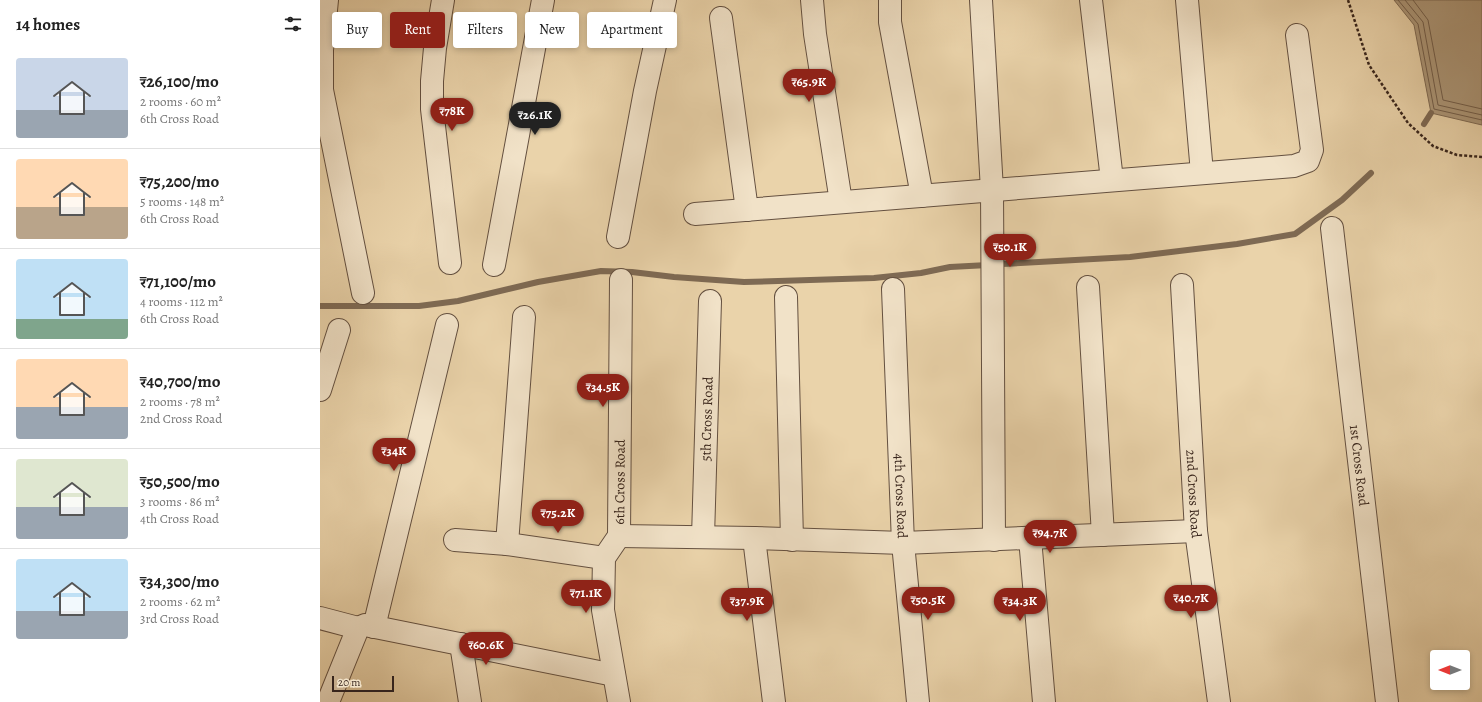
<!DOCTYPE html>
<meta charset="utf-8">
<style>
:root{--surface:#fff;--page:#f2f2f2;--text:#222;--muted:#767676;--line:#e0e0e0;--accent:#8f2418}
body{margin:0;font-family:Alegreya,serif;background:var(--page);color:var(--text);height:100vh;display:flex;flex-direction:column;font-size:15px;white-space:nowrap}
*{box-sizing:border-box;margin:0}
p{font-size:13px;color:var(--muted)}
.icon{flex:none;width:22px;height:22px;fill:none;stroke:currentColor;stroke-width:2;stroke-linecap:round;stroke-linejoin:round}
.map{position:relative;flex:1;overflow:hidden}
.details{display:flex;flex-direction:column;background:var(--surface);width:320px}
.details>*{flex:none}
.guide{position:absolute;left:12px;top:12px;width:380px;height:36px;display:flex;gap:8px}
.needle{width:26px;rotate:270deg}
.tools{position:absolute;left:1110px;top:650px;display:grid;gap:8px}
.tools a{display:grid;place-items:center;width:40px;height:40px;border-radius:4px;background:var(--surface);box-shadow:0 2px 6px #0003;font-size:20px}
.scale{position:absolute;left:12px;bottom:10px;width:62px;box-sizing:border-box;padding-left:4px;border:2px solid #38251c;border-top:0;font-size:11px;line-height:14px;white-space:nowrap;color:#38251c;-webkit-text-stroke:3px #f1e2c8;paint-order:stroke}
.price{position:absolute;translate:-50% -34px;padding:0 9px;border-radius:14px;background:var(--accent);color:#fff;font-size:13px;line-height:26px;filter:drop-shadow(0 1px 2px #0008)}
.price::after{content:'';position:absolute;left:50%;top:24px;width:12px;height:9px;margin-left:-6px;background:inherit;clip-path:polygon(0 0,100% 0,50% 100%)}
.price.selected{background:#222;color:#fff}
ul{padding:0;list-style:none}
li{display:flex;align-items:center;gap:12px;height:100px;padding:0 16px}
li+li{border-top:1px solid var(--line)}
li span{display:grid;place-items:center;flex:none;width:112px;height:80px;border-radius:4px;color:#555}
li>.icon{margin-inline-start:auto}
span .icon{width:48px;height:48px;fill:#fffc;stroke-width:1}
li b{font-size:17px}
h2{display:flex;justify-content:space-between;align-items:center;height:48px;padding:0 16px;font-size:17px}
.pill{padding:0 14px;border-radius:4px;background:var(--surface);box-shadow:0 2px 6px #0003;font-size:14px;line-height:36px}
.pill.selected{background:var(--accent);color:#fff}
main{display:flex;flex:1;min-height:0}
.map>svg:first-child{display:block}
.water{fill:#ad987a;stroke:#7e6a54}
.lines{fill:none;stroke-linecap:round;stroke-linejoin:round}
.shore{stroke:#725e4b;stroke-width:1}
.stream{stroke:#7e6a54;stroke-width:6}
.street-casing{stroke:#645040;stroke-width:24}
.path{stroke:#38251c;stroke-width:2.5;stroke-dasharray:3 2;stroke-linecap:butt}
.street{stroke:#f1e2c8;stroke-width:22}
.labels{text-anchor:middle;stroke-width:3;stroke-linejoin:round;paint-order:stroke}
.street-label{font-size:14px;fill:#38251c;stroke:#f1e2c8}
</style>
<main>
<section class="details">
<h2>14 homes<svg class="icon" aria-label="filters" viewBox="0 0 24 24"><path d="M4 7h16M4 17h16"/><circle cx="9" cy="7" r="2"/><circle cx="15" cy="17" r="2"/></svg></h2>
<ul>
<li><span style="background:linear-gradient(#c9d6e8 65%,#9aa5b1 0)"><svg class="icon" aria-label="home" viewBox="0 0 24 24"><path d="M3 11l9-7 9 7M6 9v11h12V9"/></svg></span><div><b>₹26,100/mo</b><p>2 rooms · 60 m²</p><p>6th Cross Road</p></div></li>
<li><span style="background:linear-gradient(#ffd9b3 60%,#b9a48a 0)"><svg class="icon" aria-label="home" viewBox="0 0 24 24"><path d="M3 11l9-7 9 7M6 9v11h12V9"/></svg></span><div><b>₹75,200/mo</b><p>5 rooms · 148 m²</p><p>6th Cross Road</p></div></li>
<li><span style="background:linear-gradient(#bfe0f5 75%,#7fa58c 0)"><svg class="icon" aria-label="home" viewBox="0 0 24 24"><path d="M3 11l9-7 9 7M6 9v11h12V9"/></svg></span><div><b>₹71,100/mo</b><p>4 rooms · 112 m²</p><p>6th Cross Road</p></div></li>
<li><span style="background:linear-gradient(#ffd9b3 60%,#9aa5b1 0)"><svg class="icon" aria-label="home" viewBox="0 0 24 24"><path d="M3 11l9-7 9 7M6 9v11h12V9"/></svg></span><div><b>₹40,700/mo</b><p>2 rooms · 78 m²</p><p>2nd Cross Road</p></div></li>
<li><span style="background:linear-gradient(#dfe7d0 60%,#9aa5b1 0)"><svg class="icon" aria-label="home" viewBox="0 0 24 24"><path d="M3 11l9-7 9 7M6 9v11h12V9"/></svg></span><div><b>₹50,500/mo</b><p>3 rooms · 86 m²</p><p>4th Cross Road</p></div></li>
<li><span style="background:linear-gradient(#bfe0f5 65%,#9aa5b1 0)"><svg class="icon" aria-label="home" viewBox="0 0 24 24"><path d="M3 11l9-7 9 7M6 9v11h12V9"/></svg></span><div><b>₹34,300/mo</b><p>2 rooms · 62 m²</p><p>3rd Cross Road</p></div></li>
</ul>
</section>
<div class="map">
<svg width="1162" height="702" viewBox="0 0 1162 702">
<rect width="100%" height="100%" fill="#ead3aa"/>
<filter id="stains"><feTurbulence type="fractalNoise" baseFrequency=".005" numOctaves="4"/><feColorMatrix values="0 0 0 0 .2 0 0 0 0 .09 0 0 0 0 .02 0 0 0 .5 -.17"/></filter>
<radialGradient id="worn" r=".72"><stop offset=".6" stop-color="#630" stop-opacity="0"/><stop offset="1" stop-color="#630" stop-opacity=".3"/></radialGradient>
<polygon class="water" points="1074,0 1162,0 1162,125 1111,113 1094,25"/>
<g class="lines">
<g class="shore">
<polyline points="1078,0 1098,24 1114,109 1162,120"/>
<polyline points="1085,0 1103,22 1118,105 1162,115"/>
<polyline points="1093,0 1108,20 1123,100 1162,109"/>
</g>
<g class="stream">
<polyline points="1104,124 1111,113"/>
<polyline points="682,264 810,257 917,244 975,234 1022,200 1051,173"/>
<polyline points="0,306 99,306 138,301 218,282 281,271 312,272 354,277 424,282 554,278 601,273 630,267 668,265"/>
</g>
<g class="street-casing">
<g id="street">
<polyline points="7,0 2,50 2,90 43,293"/>
<polyline points="123,0 115,48 112,81 112,109 130,263"/>
<polyline points="492,0 495,34 521,202"/>
<polyline points="570,0 570,22 602,196"/>
<polyline points="661,0 672,190 674,540"/>
<polyline points="771,0 792,180"/>
<polyline points="867,0 882,173"/>
<polyline points="401,18 427,210"/>
<polyline points="375,214 974,166 988,161 992,150 977,35"/>
<path id="s1" d="M1012,228L1067,702"/>
<polyline points="298,237 325,91 345,0"/>
<polyline points="174,265 223,0"/>
<path id="s2" d="M862,285L876,531L899,702"/>
<polyline points="768,287 783,535"/>
<path id="s3" d="M573,289L583,543L598,702"/>
<polyline points="466,297 472,540"/>
<polyline points="0,390 19,330"/>
<polyline points="299,536 434,538 583,543 876,531"/>
<path id="s4" d="M383,537L390,301"/>
<polyline points="434,538 454,702"/>
<polyline points="710,538 724,702"/>
<polyline points="135,540 187,544 204,317"/>
<polyline points="187,544 284,558"/>
<polyline points="0,618 38,628"/>
<polyline points="54,627 127,325"/>
<polyline points="141,644 150,702"/>
<polyline points="8,702 38,628 45,625 294,675"/>
<path id="s5" d="M299,702L283,610L284,558L299,536L301,280"/>
</g>
</g>
<polyline class="path" points="1028,0 1049,65 1088,123 1113,146 1137,155 1162,157"/>
<use href="#street" class="street"/>
</g>
<g class="labels">
<g class="street-label">
<text dy="5" stroke="none"><textPath href="#s4" startOffset="118">5th Cross Road</textPath></text>
<text dy="5" stroke="none"><textPath href="#s1" startOffset="239">1st Cross Road</textPath></text>
<text dy="5" stroke="none"><textPath href="#s5" startOffset="226">6th Cross Road</textPath></text>
<text dy="5" stroke="none"><textPath href="#s2" startOffset="209">2nd Cross Road</textPath></text>
<text dy="5" stroke="none"><textPath href="#s3" startOffset="207">4th Cross Road</textPath></text>
</g>
</g>
<rect width="100%" height="100%" filter="url(#stains)"/>
<rect width="100%" height="100%" fill="url(#worn)"/>
</svg>
<div class="tools">
<a><svg class="needle" viewBox="-14 -14 28 28"><path d="M0-13l5 13h-10z" fill="#e53935"/><path d="M0 13l5-13h-10z" fill="#767676"/></svg></a>
</div>
<div class="scale">20 m</div>
<b class="price" style="left:489px;top:103px">₹65.9K</b>
<b class="price" style="left:132px;top:132px">₹78K</b>
<b class="price selected" style="left:215px;top:136px">₹26.1K</b>
<b class="price" style="left:690px;top:268px">₹50.1K</b>
<b class="price" style="left:283px;top:408px">₹34.5K</b>
<b class="price" style="left:74px;top:472px">₹34K</b>
<b class="price" style="left:238px;top:534px">₹75.2K</b>
<b class="price" style="left:730px;top:554px">₹94.7K</b>
<b class="price" style="left:266px;top:614px">₹71.1K</b>
<b class="price" style="left:871px;top:619px">₹40.7K</b>
<b class="price" style="left:608px;top:621px">₹50.5K</b>
<b class="price" style="left:427px;top:622px">₹37.9K</b>
<b class="price" style="left:700px;top:622px">₹34.3K</b>
<b class="price" style="left:166px;top:666px">₹60.6K</b>
<div class="guide">
<a class="pill">Buy</a>
<a class="pill selected">Rent</a>
<a class="pill">Filters</a>
<a class="pill">New</a>
<a class="pill">Apartment</a>
</div>
</div>
</main>
